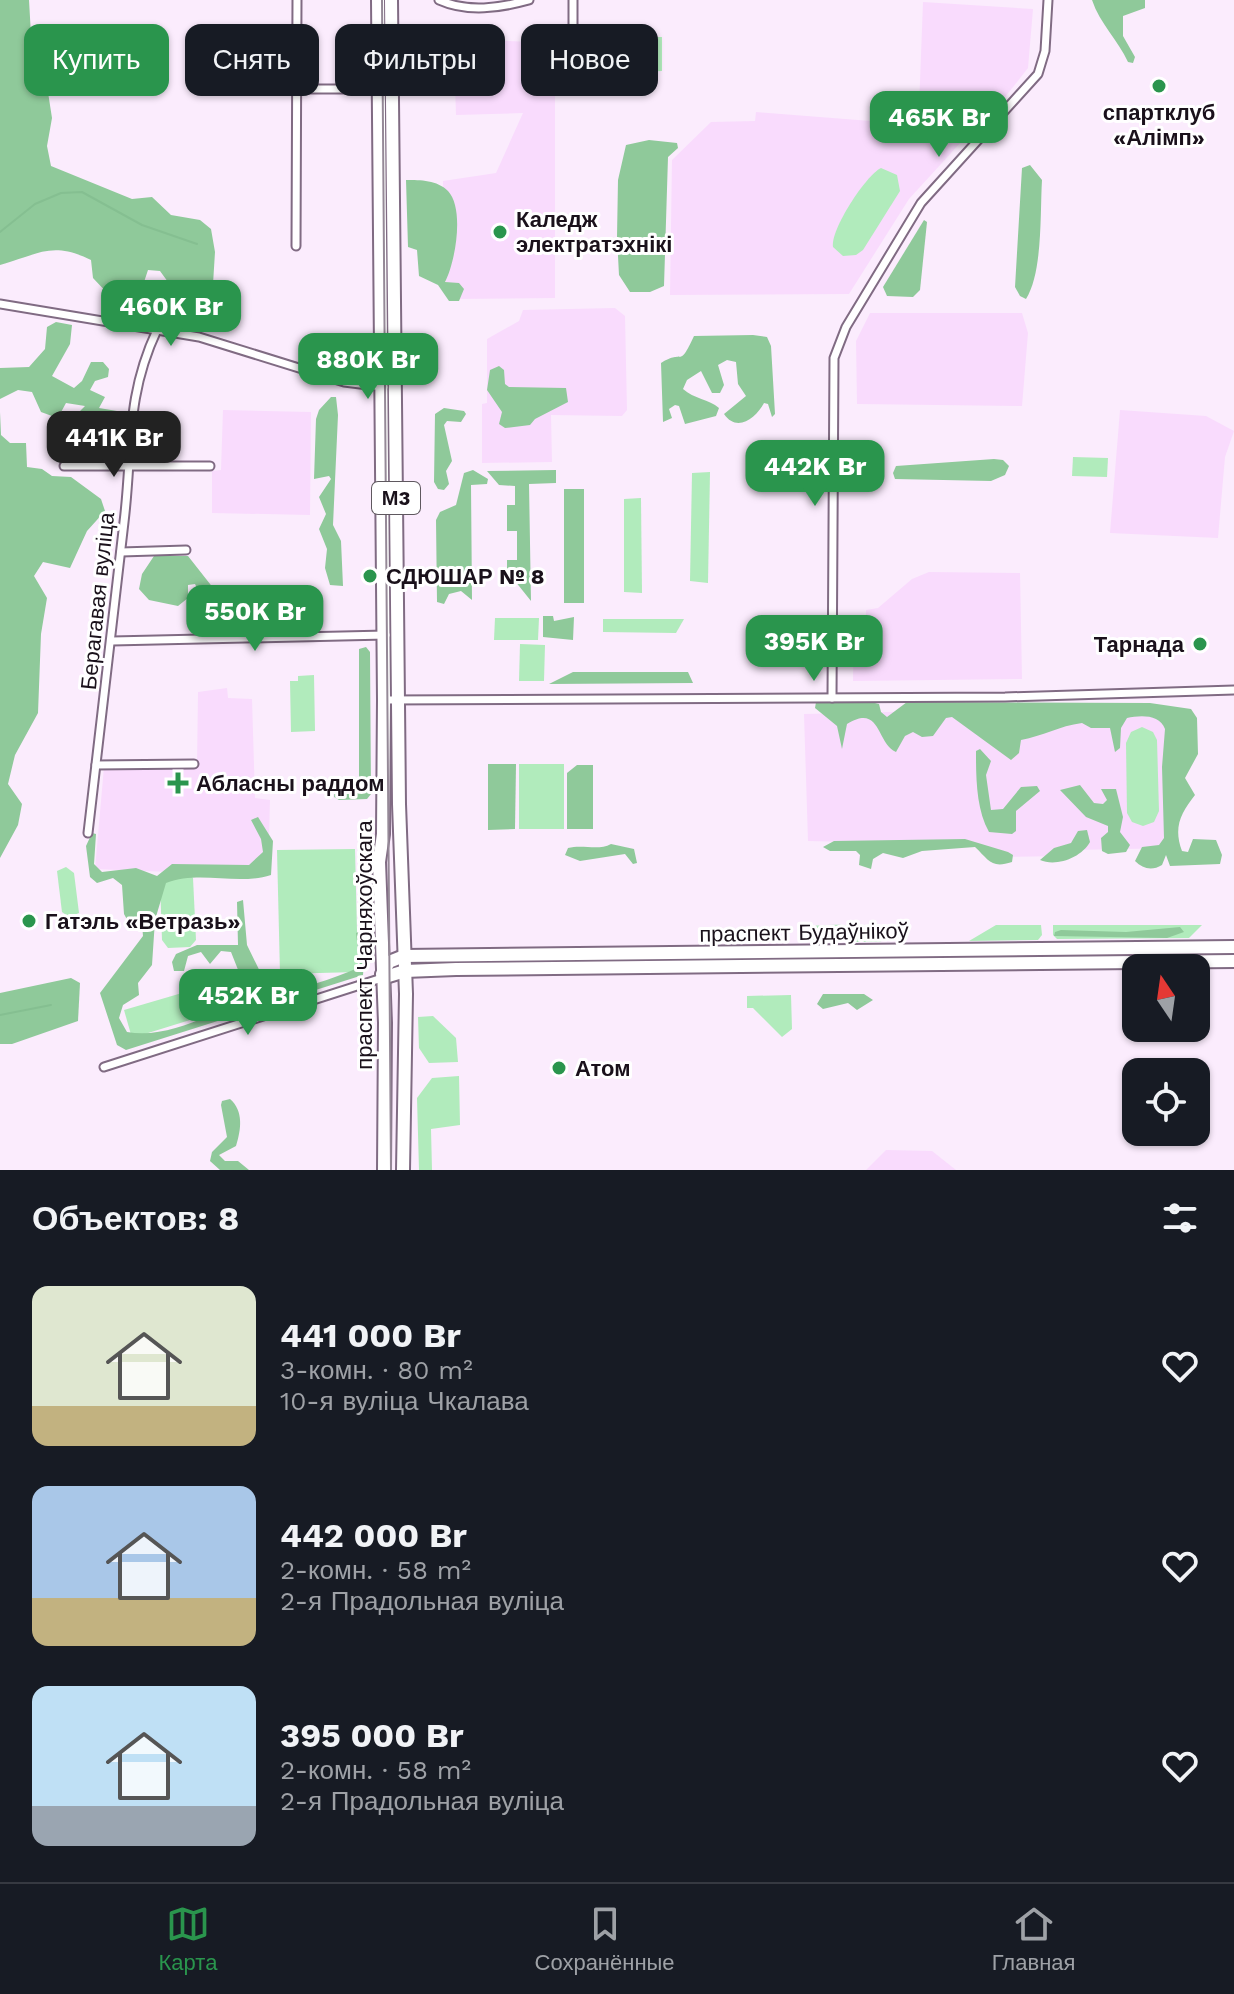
<!DOCTYPE html>
<html lang="ru">
<meta charset="utf-8">
<style>
:root{--surface:#171b24;--page:#242831;--text:#f1f3f6;--muted:#9ea1a6;--line:#363941;--accent:#2a954d}
body{margin:0;font-family:"Work Sans",sans-serif;background:var(--page);color:var(--text);height:100vh;display:flex;flex-direction:column;font-size:30px;white-space:nowrap}
*{box-sizing:border-box;margin:0}
p{font-size:26px;color:var(--muted)}
.icon{flex:none;width:44px;height:44px;fill:none;stroke:currentColor;stroke-width:2;stroke-linecap:round;stroke-linejoin:round}
.map{position:relative;height:1170px;overflow:hidden}
.side{display:flex;flex-direction:column;background:var(--surface);flex:1}
.side>*{flex:none}
.guide{position:absolute;left:24px;top:24px;width:800px;height:72px;display:flex;gap:16px}
.needle{width:52px;rotate:347deg}
.tools{position:absolute;left:1122px;top:954px;display:grid;gap:16px}
.tools a{display:grid;place-items:center;width:88px;height:88px;border-radius:16px;background:var(--surface);box-shadow:0 2px 6px #0004;font-size:40px}
.price{position:absolute;translate:-50% -68px;padding:0 18px;border-radius:16px;background:var(--accent);color:#fff;font-size:26px;line-height:52px;filter:drop-shadow(0 2px 4px #0008)}
.price::after{content:'';position:absolute;left:50%;top:48px;width:24px;height:18px;margin-left:-12px;background:inherit;clip-path:polygon(0 0,100% 0,50% 100%)}
.price.current{background:#222;color:#fff}
ul{padding:0;list-style:none}
li{display:flex;align-items:center;gap:24px;height:200px;padding:0 32px}
li span{display:grid;place-items:center;flex:none;width:224px;height:160px;border-radius:16px;color:#555}
li>.icon{margin-inline-start:auto}
span .icon{width:96px;height:96px;fill:#fffc;stroke-width:1}
li b{font-size:34px}
h2{display:flex;justify-content:space-between;align-items:center;height:96px;padding:0 32px;font-size:34px}
.tag{padding:0 28px;border-radius:16px;background:var(--surface);box-shadow:0 2px 6px #0004;font-size:28px;line-height:72px}
.tag.current{background:var(--accent);color:#fff}
.dock{display:flex;justify-content:space-around;align-items:center;height:112px;border-top:2px solid var(--line);background:var(--surface);font-size:22px;color:var(--muted)}
.dock a{display:grid;justify-items:center;gap:4px}
.dock .current{color:var(--accent)}
.map>svg:first-child{display:block}
.built{fill:#f9dbfd}
.green{fill:#b1ebbc}
.forest{fill:#8fc99a}
.lines{fill:none;stroke-linecap:round;stroke-linejoin:round}
.stream{stroke:#85bf91;stroke-width:2}
.minor-casing{stroke:#806b83;stroke-width:11}
.primary-casing{stroke:#806b83;stroke-width:16}
.minor{stroke:#fff;stroke-width:7}
.primary{stroke:#fff;stroke-width:12}
.tram{stroke:#958997;stroke-width:2}
.poi-dot{fill:#2a954d;stroke:#fff;stroke-width:3}
.labels{text-anchor:middle;stroke-width:6;stroke-linejoin:round;paint-order:stroke}
.shield{fill:#fff;stroke:#5f585f;stroke-width:2}
.shield-label{font-size:20px;font-weight:bold;fill:#1a111b}
.poi-label{font-size:22px;font-weight:bold;fill:#1a111b;stroke:#fff;text-anchor:start}
.street-label{font-size:22px;fill:#1a111b;stroke:#fff}
</style>
<div class="map">
<svg width="1234" height="1170" viewBox="0 0 1234 1170">
<rect width="100%" height="100%" fill="#fbecfd"/>
<g class="built">
<polygon points="923,2 1033,9 1028,68 994,111 919,108"/>
<polygon points="467,39 532,42 533,64 525,75 555,75 555,298 451,299 451,286 445,281 443,181 496,173 523,113 456,115 454,53"/>
<polygon points="756,112 973,129 909,199 849,294 670,295 672,160 711,122 755,121"/>
<polygon points="615,308 625,316 627,410 622,416 551,415 552,462 482,463 482,404 487,403 487,339 519,321 523,310"/>
<polygon points="870,313 1022,313 1028,333 1022,406 857,404 856,341"/>
<polygon points="223,410 311,412 310,515 212,513 212,471 221,470"/>
<polygon points="1120,410 1206,416 1234,431 1225,457 1218,538 1110,533"/>
<polygon points="929,572 1020,573 1022,679 853,681 854,618 866,617 866,610 878,608 912,579"/>
<polygon points="227,688 228,698 252,699 255,798 270,800 268,876 95,869 104,767 197,767 198,692"/>
<polygon points="970,710 1173,710 1177,848 1073,850 1065,856 990,857 979,845 808,841 804,714"/>
<polygon points="886,1150 932,1151 956,1170 866,1170"/>
</g>
<g class="green">
<polygon points="641,37 662,37 662,71 641,72"/>
<path d="M881,168L897,175L900,191L863,250L856,255L843,256L833,247C830,230 866,175 881,168Z"/>
<polygon points="1073,457 1108,458 1107,477 1072,476"/>
<polygon points="710,472 708,583 690,581 692,473"/>
<polygon points="641,498 642,593 624,592 624,499"/>
<polygon points="495,618 539,618 538,640 494,640"/>
<polygon points="603,619 684,619 676,633 603,632"/>
<polygon points="520,644 545,645 544,681 519,681"/>
<polygon points="314,675 315,731 291,732 290,681 298,681 298,676"/>
<polygon points="1142,727 1153,732 1157,740 1159,811 1154,822 1143,826 1132,822 1127,813 1126,743 1131,732"/>
<rect x="519" y="764" width="45" height="65"/>
<polygon points="355,849 358,972 280,974 277,850"/>
<polygon points="66,867 74,873 79,913 69,917 62,912 57,871"/>
<polygon points="190,875 193,878 196,940 190,947 168,948 162,940 160,881"/>
<polygon points="996,925 1041,925 1042,935 1038,940 969,941"/>
<polygon points="1053,925 1202,925 1189,938 1057,939 1053,935"/>
<path d="M802,926C830,926 862,918 881,942H805Z"/>
<polygon points="237,976 245,1003 197,1018 189,991"/>
<polygon points="182,993 190,1020 132,1038 124,1010"/>
<polygon points="791,995 792,1029 782,1037 753,1008 747,1008 747,996"/>
<polygon points="433,1016 456,1038 458,1062 429,1063 419,1048 418,1017"/>
<polygon points="459,1076 460,1125 431,1129 432,1170 419,1170 417,1098 432,1078"/>
</g>
<g class="forest">
<path d="M0,0H29L31,35L45,73L52,118L47,146L51,166L132,199L152,197L171,215L200,220L211,229L215,252L213,284L202,291L168,282L160,271L148,270L142,288L129,304L131,319L126,321L118,316L110,296L93,278L91,260C52,241 39,254 0,265Z"/>
<path d="M1092,0H1145V8L1123,16V36L1135,57L1133,63L1128,62C1118,40 1100,24 1092,0Z"/>
<polygon points="649,140 677,143 678,148 668,157 664,286 650,292 630,292 619,275 617,237 618,180 626,145"/>
<path d="M1030,165L1042,180C1040,212 1043,272 1026,299L1020,296L1015,287L1022,168Z"/>
<path d="M406,180C421,180 437,180 448,191C465,209 455,263 445,282L459,283L464,289L459,301H449L438,285L419,276L417,250L408,247Z"/>
<polygon points="924,220 927,222 920,290 913,297 887,296 883,287"/>
<path d="M56,322L72,325L70,344L52,376L74,388L82,381L91,362H103L109,369L108,377L95,381L90,390L105,397L99,408L117,411L120,426C112,429 109,425 100,425C87,426 80,445 73,455L63,453V431L80,419L78,413L85,406L66,403L60,414L52,416L41,412L32,392L18,390L0,399V368L29,367L45,349L47,327Z"/>
<path d="M753,335L767,337L771,346L775,414L772,417L768,404L764,403C756,418 737,433 724,414L746,396L738,384L736,362L727,360L718,365L724,385L720,393H712L701,371L687,380L683,389C694,399 709,399 719,408L716,416L685,424L679,406L675,405L669,409L672,418L663,422L661,363C685,348 678,370 694,336Z"/>
<polygon points="499,366 504,370 505,384 509,387 566,388 568,402 535,419 530,425 505,428 499,424 502,412 487,390 490,370"/>
<polygon points="331,397 336,397 338,415 333,525 341,541 343,586 330,585 325,568 327,549 319,529 326,514 319,497 331,479 329,476 314,479 316,419 319,410"/>
<polygon points="444,408 464,411 466,414 461,422 447,421 444,425 452,461 446,471 449,484 444,490 438,489 434,482 435,414"/>
<polygon points="0,412 1,435 10,443 26,443 27,467 42,469 52,476 71,477 101,499 105,511 87,531 70,568 43,562 34,576 47,598 41,634 38,713 15,755 8,784 22,804 18,825 0,858"/>
<polygon points="994,459 1003,460 1009,466 1005,475 991,481 895,479 893,473 896,466"/>
<polygon points="473,470 488,479 487,484 471,485 472,600 461,591 449,594 444,604 437,602 436,520 440,512 456,505 464,473"/>
<polygon points="556,470 556,483 529,484 531,601 507,571 507,560 517,560 517,531 507,531 507,505 515,505 515,486 499,485 487,471"/>
<rect x="564" y="489" width="20" height="114"/>
<polygon points="154,556 188,556 236,617 235,624 227,629 215,624 195,584 188,585 188,598 178,606 149,600 139,589 142,574"/>
<polygon points="543,616 553,616 554,621 574,617 573,640 543,637"/>
<polygon points="366,647 370,652 371,794 367,799 339,800 334,797 335,788 359,778 359,649"/>
<polygon points="573,672 688,672 693,683 549,684"/>
<path d="M816,702H871L879,704L881,712L887,717L907,702L1150,703L1191,709L1197,718L1198,754L1185,778L1195,795C1181,813 1173,827 1182,851L1188,852L1193,839L1216,840L1222,855L1220,864L1170,866L1166,855L1162,865C1152,871 1143,869 1135,861L1142,847L1159,845L1164,838L1162,767L1165,729C1160,714 1140,715 1127,718L1121,728L1120,748L1115,752L1110,728H1091L1082,723C1059,726 1043,736 1021,740L1019,753L1011,760L952,717L946,718L933,736L922,737L913,732L905,736L896,752C876,743 881,703 847,724L842,749L837,726L815,708Z"/>
<path d="M980,749L991,761L986,775L991,810L1003,809L1021,787L1037,786L1040,791L1016,811V831L1012,834L989,832C976,809 976,777 976,751Z"/>
<polygon points="488,764 516,764 515,829 488,830"/>
<polygon points="577,765 593,765 593,829 567,829 567,773"/>
<polygon points="1080,785 1094,803 1103,804 1107,800 1101,789 1116,789 1123,817 1120,832 1130,845 1126,852 1108,854 1102,851 1101,838 1108,832 1108,826 1086,817 1060,790"/>
<path d="M258,817L273,841L271,875C236,886 201,870 166,883L155,920L152,965L138,983L139,995L123,1005L119,1018L127,1032C166,1039 206,1016 242,1002L246,990L231,952L221,951L210,964L201,952L188,956L184,971H174L172,962L176,954L197,945H238L237,902L243,900L247,945L269,990C302,990 330,980 360,967L356,933L361,931L365,946L363,975L126,1050L117,1045L100,993L143,936L142,924L130,925L124,914L122,885L113,878L97,883L90,877L86,846L92,833L96,834L94,864L102,872L136,868L157,876L172,864L249,865L263,852L261,839L251,820Z"/>
<path d="M1087,830L1090,842C1081,858 1056,867 1040,860L1054,848L1071,843L1078,831Z"/>
<path d="M965,839L1008,852L1013,855L1012,862C991,869 989,860 975,847L922,851L903,858L883,853L873,859L871,869L859,865L860,855L856,851H830L823,847L834,841Z"/>
<path d="M611,844L634,849L637,863L633,864L625,854L580,861L565,855L568,848C583,844 598,851 611,844Z"/>
<polygon points="1180,927 1184,932 1167,938 1054,936 1055,932 1061,930 1126,932"/>
<polygon points="71,978 80,983 78,1021 12,1044 0,1044 0,993"/>
<polygon points="823,994 864,994 873,1000 857,1010 848,1003 823,1009 817,1004"/>
<path d="M230,1099C244,1111 241,1130 236,1146L219,1155L225,1161H238L249,1170H220L210,1161L212,1152L227,1137L221,1105L222,1101Z"/>
</g>
<g class="lines">
<g class="stream">
<polyline points="0,232 35,204 61,193 82,192 142,225 197,244"/>
<polyline points="0,1015 51,1005"/>
</g>
<g class="minor-casing">
<g id="minor">
<path d="M439,0C468,13 500,8 529,0"/>
<polyline points="573,67 573,0"/>
<polyline points="247,89 380,89"/>
<polyline points="296,246 297,0"/>
<polyline points="0,304 199,337 344,382 384,387"/>
<polyline points="64,466 210,466"/>
<polyline points="121,552 186,550"/>
<polyline points="112,641 386,635"/>
<polyline points="832,698 834,358 846,327 921,203 1038,74 1045,51 1048,0"/>
<polyline points="384,700 1005,697 1234,690"/>
<polyline points="96,765 194,764"/>
<path d="M88,833C100,729 113,625 124,522C133,449 125,398 157,330"/>
<polyline points="104,1067 382,978"/>
</g>
</g>
<g class="primary-casing">
<g id="primary">
<polyline points="378,0 384,700 383,834 379,862 385,1023 384,1170"/>
<polyline points="391,0 399,804 406,994 403,1170"/>
<polyline points="382,974 389,962 404,956 1234,947"/>
<polyline points="382,978 405,971 456,969 1234,961"/>
</g>
</g>
<use href="#minor" class="minor"/>
<use href="#primary" class="primary"/>
<polyline class="tram" points="382,0 391,1170"/>
</g>
<g class="poi-dot">
<circle cx="1159" cy="86" r="8"/>
<circle cx="500" cy="232" r="8"/>
<circle cx="370" cy="576" r="8"/>
<circle cx="1200" cy="644" r="8"/>
<path d="M174 771h8v8h8v8h-8v8h-8v-8h-8v-8h8z"/>
<circle cx="29" cy="921" r="8"/>
<circle cx="559" cy="1068" r="8"/>
</g>
<g class="labels">
<rect class="shield" x="372" y="482" width="48" height="32" rx="6"/>
<g class="shield-label">
<text x="396" y="505">М3</text>
</g>
<g class="poi-label">
<text x="1159" y="120" text-anchor="middle">спартклуб<tspan x="1159" dy="25">«Алімп»</tspan></text>
<text x="516" y="227">Каледж<tspan x="516" dy="25">электратэхнікі</tspan></text>
<text x="386" y="584">СДЮШАР № 8</text>
<text x="1184" y="652" text-anchor="end">Тарнада</text>
<text x="196" y="791">Абласны раддом</text>
<text x="45" y="929">Гатэль «Ветразь»</text>
<text x="575" y="1076">Атом</text>
</g>
<g class="street-label">
<text transform="translate(97 601) rotate(-84)" y="8">Берагавая вуліца</text>
<text transform="translate(804 932) rotate(-1)" y="8">праспект Будаўнікоў</text>
<text transform="translate(364 945) rotate(-90)" y="8">праспект Чарняхоўскага</text>
</g>
</g>
</svg>
<div class="tools">
<a><svg class="needle" viewBox="-14 -14 28 28"><path d="M0-13l5 13h-10z" fill="#e53935"/><path d="M0 13l5-13h-10z" fill="#9ea1a6"/></svg></a>
<a><svg class="icon" aria-label="locate" viewBox="0 0 24 24"><circle cx="12" cy="12" r="6"/><path d="M12 2v4M12 18v4M2 12h4M18 12h4"/></svg></a>
</div>
<b class="price" style="left:939px;top:159px">465K Br</b>
<b class="price" style="left:171px;top:348px">460K Br</b>
<b class="price" style="left:368px;top:401px">880K Br</b>
<b class="price current" style="left:114px;top:479px">441K Br</b>
<b class="price" style="left:815px;top:508px">442K Br</b>
<b class="price" style="left:255px;top:653px">550K Br</b>
<b class="price" style="left:814px;top:683px">395K Br</b>
<b class="price" style="left:248px;top:1037px">452K Br</b>
<div class="guide">
<a class="tag current">Купить</a>
<a class="tag">Снять</a>
<a class="tag">Фильтры</a>
<a class="tag">Новое</a>
</div>
</div>
<section class="side">
<h2>Объектов: 8<svg class="icon" aria-label="filters" viewBox="0 0 24 24"><path d="M4 7h16M4 17h16"/><circle cx="9" cy="7" r="2"/><circle cx="15" cy="17" r="2"/></svg></h2>
<ul>
<li><span style="background:linear-gradient(#dfe7d0 75%,#c2b280 0)"><svg class="icon" aria-label="home" viewBox="0 0 24 24"><path d="M3 11l9-7 9 7M6 9v11h12V9"/></svg></span><div><b>441 000 Br</b><p>3-комн. · 80 m²</p><p>10-я вуліца Чкалава</p></div><svg class="icon" aria-label="heart" viewBox="0 0 24 24"><path d="M12 20l-8-8c-3-5 5-10 8-4 3-6 11-1 8 4z"/></svg></li>
<li><span style="background:linear-gradient(#a9c7e8 70%,#c2b280 0)"><svg class="icon" aria-label="home" viewBox="0 0 24 24"><path d="M3 11l9-7 9 7M6 9v11h12V9"/></svg></span><div><b>442 000 Br</b><p>2-комн. · 58 m²</p><p>2-я Прадольная вуліца</p></div><svg class="icon" aria-label="heart" viewBox="0 0 24 24"><path d="M12 20l-8-8c-3-5 5-10 8-4 3-6 11-1 8 4z"/></svg></li>
<li><span style="background:linear-gradient(#bfe0f5 75%,#9aa5b1 0)"><svg class="icon" aria-label="home" viewBox="0 0 24 24"><path d="M3 11l9-7 9 7M6 9v11h12V9"/></svg></span><div><b>395 000 Br</b><p>2-комн. · 58 m²</p><p>2-я Прадольная вуліца</p></div><svg class="icon" aria-label="heart" viewBox="0 0 24 24"><path d="M12 20l-8-8c-3-5 5-10 8-4 3-6 11-1 8 4z"/></svg></li>
</ul>
</section>
<nav class="dock">
<a class="current"><svg class="icon" aria-label="map" viewBox="0 0 24 24"><path d="M3 6l6-2 6 2 6-2v14l-6 2-6-2-6 2zM9 4v14M15 6v14"/></svg>Карта</a>
<a><svg class="icon" aria-label="saved" viewBox="0 0 24 24"><path d="M7 4h10v16l-5-4-5 4z"/></svg>Сохранённые</a>
<a><svg class="icon" aria-label="home" viewBox="0 0 24 24"><path d="M3 11l9-7 9 7M6 9v11h12V9"/></svg>Главная</a>
</nav>
